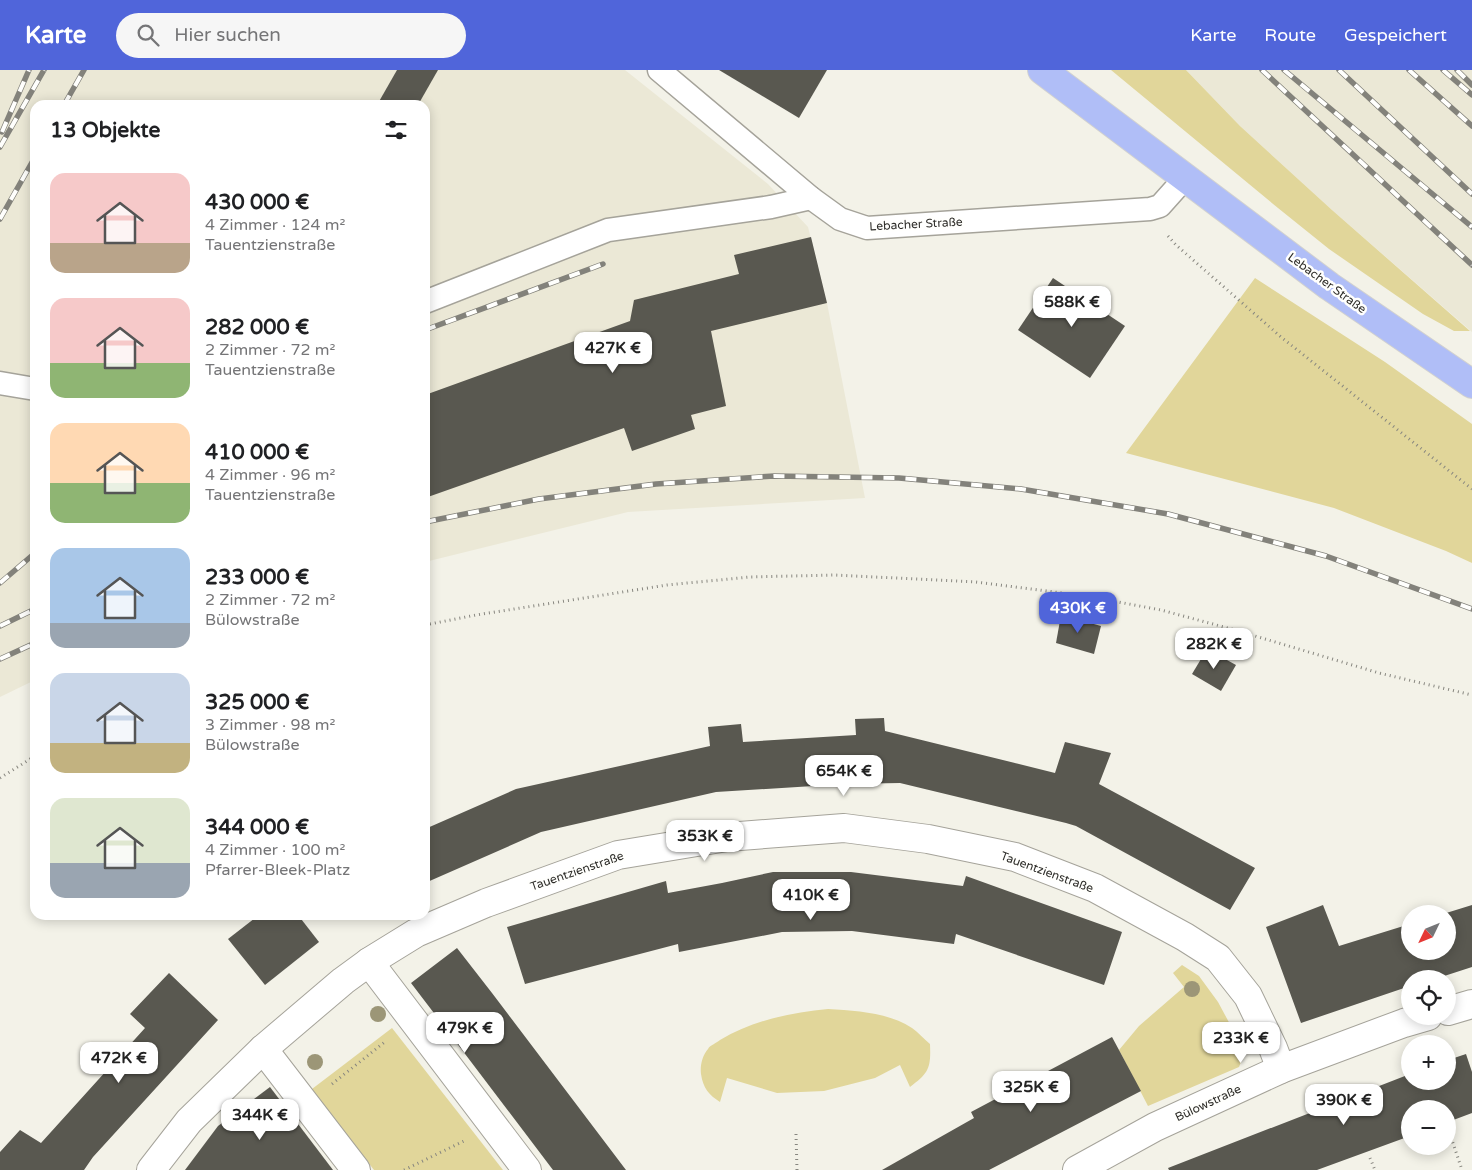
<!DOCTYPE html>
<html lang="de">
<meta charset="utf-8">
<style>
:root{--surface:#fff;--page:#f6f6f6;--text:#202124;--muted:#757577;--accent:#5065da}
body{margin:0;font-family:"Varela Round",sans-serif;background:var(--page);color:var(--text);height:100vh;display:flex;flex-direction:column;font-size:19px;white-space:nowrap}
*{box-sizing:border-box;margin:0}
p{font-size:16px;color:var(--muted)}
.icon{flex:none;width:28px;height:28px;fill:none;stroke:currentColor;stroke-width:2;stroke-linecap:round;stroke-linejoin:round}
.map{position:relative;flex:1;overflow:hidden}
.drawer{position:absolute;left:30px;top:30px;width:400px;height:820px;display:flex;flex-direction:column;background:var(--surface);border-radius:15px;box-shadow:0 2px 12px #0003}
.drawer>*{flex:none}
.needle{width:32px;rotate:227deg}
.fabs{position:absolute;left:1401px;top:835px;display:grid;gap:10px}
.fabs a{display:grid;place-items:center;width:55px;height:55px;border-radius:50%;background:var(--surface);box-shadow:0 2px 12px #0003;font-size:25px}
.price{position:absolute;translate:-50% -42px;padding:0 11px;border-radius:10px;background:#fff;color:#222;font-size:16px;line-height:32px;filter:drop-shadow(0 1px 2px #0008)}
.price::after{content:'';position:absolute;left:50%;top:30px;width:15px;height:11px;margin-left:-8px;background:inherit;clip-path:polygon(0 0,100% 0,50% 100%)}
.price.current{background:var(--accent);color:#fff}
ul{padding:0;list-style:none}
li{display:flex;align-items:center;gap:15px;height:125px;padding:0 20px}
li span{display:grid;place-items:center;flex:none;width:140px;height:100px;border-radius:15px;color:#555}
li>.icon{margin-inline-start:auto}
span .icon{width:60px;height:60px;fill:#fffc;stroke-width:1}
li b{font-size:21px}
h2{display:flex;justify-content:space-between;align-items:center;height:60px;padding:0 20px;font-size:21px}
header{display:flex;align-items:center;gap:30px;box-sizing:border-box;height:70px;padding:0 25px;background:var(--accent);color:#fff}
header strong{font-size:24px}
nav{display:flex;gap:28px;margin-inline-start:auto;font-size:18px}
.search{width:350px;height:45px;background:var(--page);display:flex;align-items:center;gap:12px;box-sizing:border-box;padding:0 18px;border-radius:28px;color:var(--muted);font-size:19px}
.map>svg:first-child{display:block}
.built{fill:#ebe8d6}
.green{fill:#e1d69a}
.building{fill:#595850}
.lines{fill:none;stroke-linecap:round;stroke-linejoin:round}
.service-casing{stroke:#a5a39a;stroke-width:25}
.minor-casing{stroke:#a5a39a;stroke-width:30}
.primary-casing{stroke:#d1d1d0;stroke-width:30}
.path{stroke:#87867f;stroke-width:3;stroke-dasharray:1 4;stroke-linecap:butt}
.service{stroke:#fff;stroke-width:22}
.minor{stroke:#fff;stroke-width:28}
.primary{stroke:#b0bef7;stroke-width:28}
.rail-casing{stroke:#83827b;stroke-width:5.5}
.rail{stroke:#fffffd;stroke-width:4;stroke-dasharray:11;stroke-linecap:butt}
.tree{fill:#9c9677}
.labels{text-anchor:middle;stroke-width:5;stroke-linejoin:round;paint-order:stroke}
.street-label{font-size:12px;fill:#2e2d29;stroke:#fffffd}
</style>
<header>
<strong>Karte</strong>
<div class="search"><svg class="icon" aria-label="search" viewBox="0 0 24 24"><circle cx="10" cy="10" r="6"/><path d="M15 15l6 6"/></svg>Hier suchen</div>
<nav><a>Karte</a><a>Route</a><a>Gespeichert</a></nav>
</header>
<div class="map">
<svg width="1472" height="1100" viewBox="0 0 1472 1100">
<rect width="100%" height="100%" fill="#f3f2e8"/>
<g class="built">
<polygon points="0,0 625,0 768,114 808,157 827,233 865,428 628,442 425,492 425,35 35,35 35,610 0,627"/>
<polygon points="1186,0 1472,0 1472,262 1332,140 1240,56"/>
</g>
<g class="green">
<polygon points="1111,0 1186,0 1240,56 1332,140 1470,261 1454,261 1423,244 1329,179 1278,138"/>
<polygon points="1255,208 1385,292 1472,354 1472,493 1446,481 1334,438 1126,383"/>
<polygon points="1182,895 1199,906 1218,932 1232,958 1243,987 1239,997 1148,1036 1119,980 1139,956 1184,917 1173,903"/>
<path d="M828,939C857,941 887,942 912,958C918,962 924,969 930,974C931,998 929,1003 910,1017L900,995L875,1008L824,1021L777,1023L727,1008L720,1032C709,1025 703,1018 701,1004C700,996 702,986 708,979C710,975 717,973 720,970C753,950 790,943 828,939Z"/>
<polygon points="392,958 503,1100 374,1100 312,1019"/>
</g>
<g class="building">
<polygon points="397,0 438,0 418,35 377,35"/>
<polygon points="719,0 827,0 799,48"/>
<polygon points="811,167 827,233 711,261 726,336 691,345 695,359 632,381 624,358 425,428 425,325 630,251 634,230 739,204 734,185"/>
<polygon points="1053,208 1125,256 1090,308 1018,260"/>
<polygon points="1061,545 1101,556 1094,584 1056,573"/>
<polygon points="1207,579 1236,595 1221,621 1192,604"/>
<polygon points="884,648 885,661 1055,703 1065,672 1111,683 1099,714 1255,798 1230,840 1076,756 1066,753 900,713 845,714 716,722 541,762 425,813 425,759 516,719 710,676 708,657 741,654 743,672 856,665 855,649"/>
<polygon points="773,802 851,802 963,816 966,806 1122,862 1104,915 956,864 954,874 852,861 782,862 679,882 678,874 525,914 507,857 666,811 668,823 722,813"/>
<polygon points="1323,835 1339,876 1410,854 1410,881 1448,881 1448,844 1443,844 1472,835 1472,897 1435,909 1410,909 1410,916 1301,953 1266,857"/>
<polygon points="259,845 298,845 319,872 265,915 228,869"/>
<polygon points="457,878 492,923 626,1100 553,1100 456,972 411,913"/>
<polygon points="169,903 218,950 93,1087 84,1100 0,1100 0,1082 20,1060 41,1073 145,958 130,944"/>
<polygon points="1112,967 1141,1021 989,1100 882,1100 974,1048 971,1042"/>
<polygon points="1466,984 1472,1002 1472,1043 1448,1052 1448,1039 1410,1039 1410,1066 1317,1100 1169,1100 1168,1098 1410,1004 1410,1011 1448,1011 1448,990"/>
<polygon points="270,1017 333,1100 185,1100 218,1056"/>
</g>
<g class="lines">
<g class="service-casing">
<g id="service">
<polyline points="659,0 811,128 840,149 867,158 1150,139 1160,136 1185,108"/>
<polyline points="425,232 608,160 771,137 811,128"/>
<polyline points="0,313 35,319"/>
</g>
</g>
<g class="minor-casing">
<g id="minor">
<polyline points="369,892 527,1100"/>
<polyline points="1448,941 1472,934"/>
<polyline points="263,979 356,1100"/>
<polyline points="151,1100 189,1051 263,979 343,911 369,892 416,863 486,833 618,785 727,767 844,758 928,769 1015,787 1095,818 1185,867 1218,888 1248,926 1273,978 1281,999"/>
<polyline points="1077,1100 1155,1057 1281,999 1404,953 1428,946"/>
</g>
</g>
<g class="primary-casing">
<polyline id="primary" points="1042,0 1329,216 1472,314"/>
</g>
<g class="path">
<polyline points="1168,166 1176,175 1281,267 1472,419"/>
<polyline points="425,555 476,545 667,515 750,507 834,505 976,512 1086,526 1161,540 1235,560 1379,603 1472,625"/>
<polyline points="0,708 35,686"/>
<polyline points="332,1014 386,971"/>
<polyline points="1448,1058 1462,1100"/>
<polyline points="796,1064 797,1100"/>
<polyline points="1370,1088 1375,1100"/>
<polyline points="404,1100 464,1071"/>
</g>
<use href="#service" class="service"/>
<use href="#minor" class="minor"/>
<use href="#primary" class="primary"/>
<g class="rail-casing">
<g id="rail">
<polyline points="1262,0 1472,195"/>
<polyline points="1284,0 1472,157"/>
<polyline points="1339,0 1472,124"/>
<polyline points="1409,0 1472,56"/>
<polyline points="1443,0 1472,25"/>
<polyline points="1457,0 1472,15"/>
<polyline points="64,35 84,0"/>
<polyline points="2,62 29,0"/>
<polyline points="0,77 44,0"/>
<polyline points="0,149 35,87"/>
<polyline points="425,260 603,194"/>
<polyline points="425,452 539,429 656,414 774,406 899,408 1021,419 1168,444 1326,486 1472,539"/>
<polyline points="0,513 35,483"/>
<polyline points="0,556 35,539"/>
<polyline points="0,589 35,573"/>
</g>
</g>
<use href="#rail" class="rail"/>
</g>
<g class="tree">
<circle cx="1192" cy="919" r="8"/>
<circle cx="378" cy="944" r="8"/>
<circle cx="315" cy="992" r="8"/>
</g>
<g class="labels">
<g class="street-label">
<text transform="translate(916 154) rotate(-3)" y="4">Lebacher Straße</text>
<text transform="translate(1327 213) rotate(36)" y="4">Lebacher Straße</text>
<text transform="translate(577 801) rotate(-19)" y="4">Tauentzienstraße</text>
<text transform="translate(1047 802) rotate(20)" y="4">Tauentzienstraße</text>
<text transform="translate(1208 1033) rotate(-25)" y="4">Bülowstraße</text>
</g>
</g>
</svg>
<div class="fabs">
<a><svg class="needle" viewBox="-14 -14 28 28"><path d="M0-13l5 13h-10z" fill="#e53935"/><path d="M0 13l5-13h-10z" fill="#757577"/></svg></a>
<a><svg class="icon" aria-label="locate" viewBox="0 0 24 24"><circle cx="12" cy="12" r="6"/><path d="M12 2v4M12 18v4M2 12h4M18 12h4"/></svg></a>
<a>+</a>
<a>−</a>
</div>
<b class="price" style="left:1072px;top:258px">588K €</b>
<b class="price" style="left:613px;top:304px">427K €</b>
<b class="price current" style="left:1078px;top:564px">430K €</b>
<b class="price" style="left:1214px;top:600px">282K €</b>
<b class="price" style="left:844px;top:727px">654K €</b>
<b class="price" style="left:705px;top:792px">353K €</b>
<b class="price" style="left:811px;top:851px">410K €</b>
<b class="price" style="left:465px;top:984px">479K €</b>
<b class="price" style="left:1241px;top:994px">233K €</b>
<b class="price" style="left:119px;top:1014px">472K €</b>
<b class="price" style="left:1031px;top:1043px">325K €</b>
<b class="price" style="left:1344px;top:1056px">390K €</b>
<b class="price" style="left:260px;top:1071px">344K €</b>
<section class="drawer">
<h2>13 Objekte<svg class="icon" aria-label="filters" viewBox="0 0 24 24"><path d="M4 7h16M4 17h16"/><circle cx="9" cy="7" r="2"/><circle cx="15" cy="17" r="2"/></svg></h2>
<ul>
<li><span style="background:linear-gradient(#f6c9c9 70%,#b9a48a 0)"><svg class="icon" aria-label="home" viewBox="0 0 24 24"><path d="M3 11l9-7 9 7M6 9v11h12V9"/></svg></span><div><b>430 000 €</b><p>4 Zimmer · 124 m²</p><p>Tauentzienstraße</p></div></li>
<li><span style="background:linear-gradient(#f6c9c9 65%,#8fb573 0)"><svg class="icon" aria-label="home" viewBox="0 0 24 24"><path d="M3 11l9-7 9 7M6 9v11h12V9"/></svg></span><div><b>282 000 €</b><p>2 Zimmer · 72 m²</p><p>Tauentzienstraße</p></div></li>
<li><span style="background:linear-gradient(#ffd9b3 60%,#8fb573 0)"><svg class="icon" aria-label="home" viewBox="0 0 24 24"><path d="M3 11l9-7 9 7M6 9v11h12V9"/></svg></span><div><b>410 000 €</b><p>4 Zimmer · 96 m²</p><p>Tauentzienstraße</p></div></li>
<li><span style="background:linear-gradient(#a9c7e8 75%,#9aa5b1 0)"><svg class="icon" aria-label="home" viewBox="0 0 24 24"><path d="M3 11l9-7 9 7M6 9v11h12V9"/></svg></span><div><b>233 000 €</b><p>2 Zimmer · 72 m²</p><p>Bülowstraße</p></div></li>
<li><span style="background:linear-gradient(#c9d6e8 70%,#c2b280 0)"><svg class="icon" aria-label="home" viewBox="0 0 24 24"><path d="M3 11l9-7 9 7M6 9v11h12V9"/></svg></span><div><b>325 000 €</b><p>3 Zimmer · 98 m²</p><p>Bülowstraße</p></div></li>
<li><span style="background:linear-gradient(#dfe7d0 65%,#9aa5b1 0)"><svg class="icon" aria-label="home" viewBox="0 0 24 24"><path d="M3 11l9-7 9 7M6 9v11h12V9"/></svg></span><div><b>344 000 €</b><p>4 Zimmer · 100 m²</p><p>Pfarrer-Bleek-Platz</p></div></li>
</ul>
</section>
</div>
